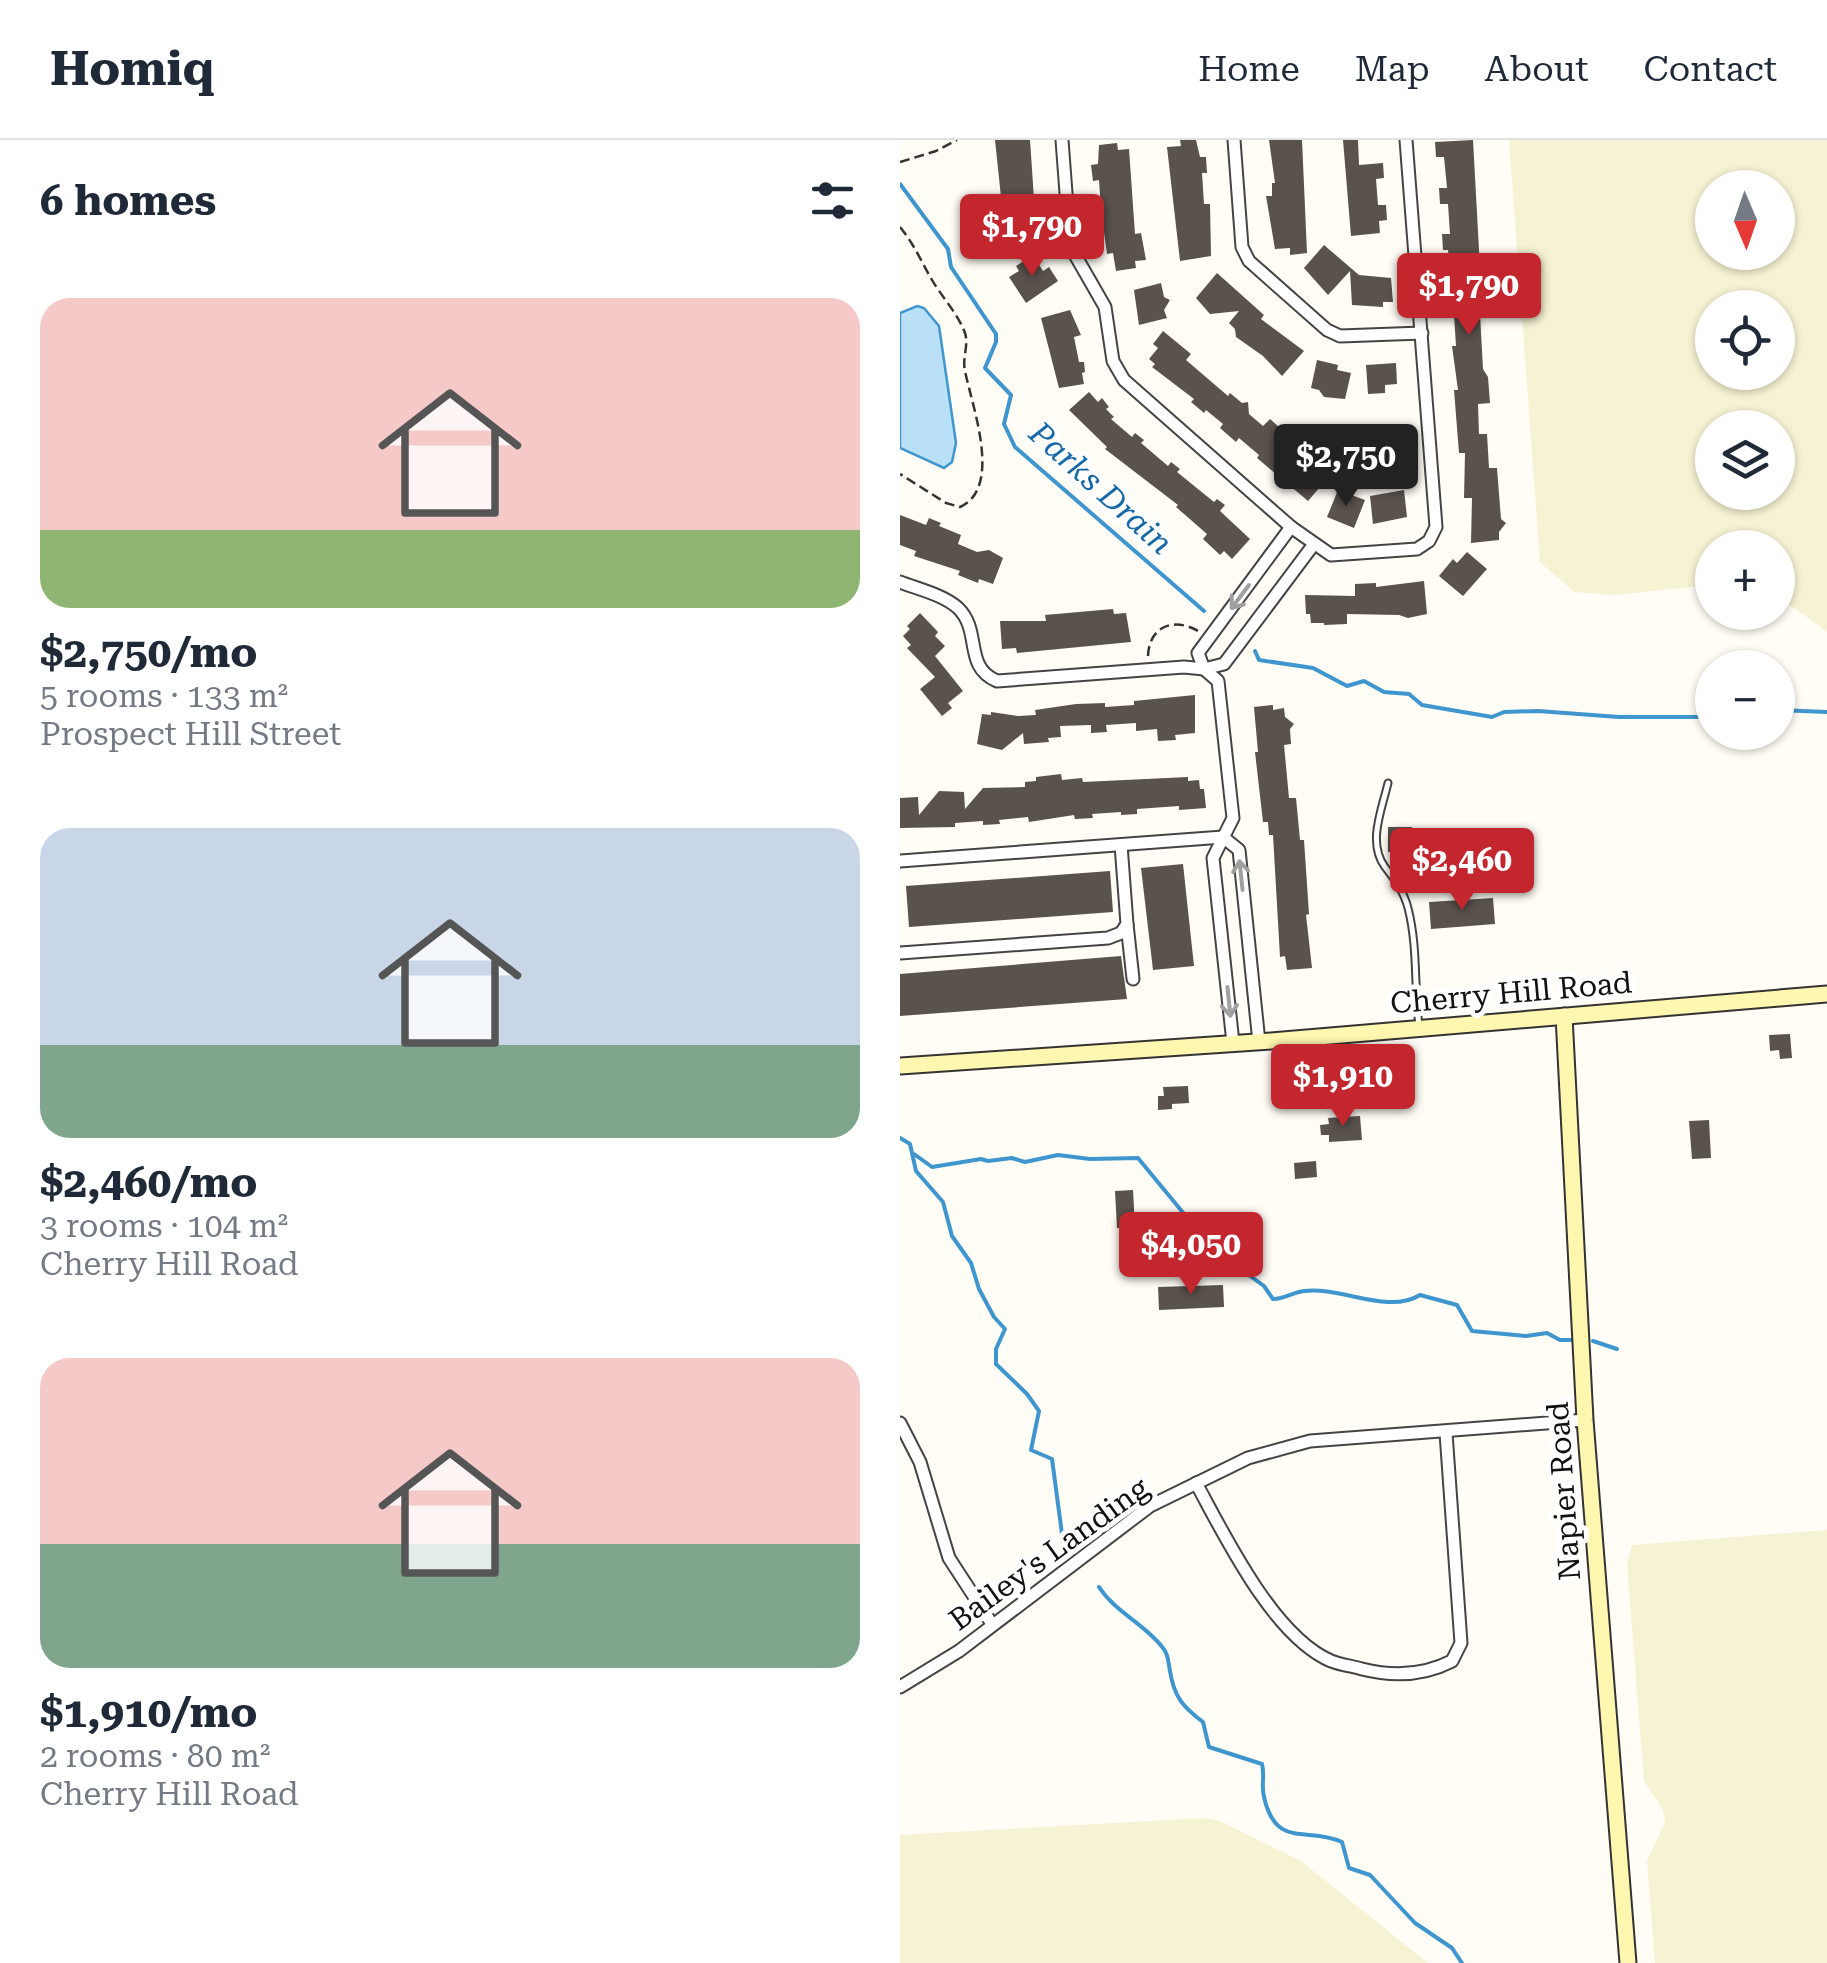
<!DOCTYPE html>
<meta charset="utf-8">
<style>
:root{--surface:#fff;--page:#f6f6f7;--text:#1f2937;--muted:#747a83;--line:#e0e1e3;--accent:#c4262e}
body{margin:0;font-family:"Roboto Serif",serif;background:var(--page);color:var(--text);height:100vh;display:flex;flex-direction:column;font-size:38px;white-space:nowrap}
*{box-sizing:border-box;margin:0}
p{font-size:32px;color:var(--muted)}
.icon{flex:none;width:55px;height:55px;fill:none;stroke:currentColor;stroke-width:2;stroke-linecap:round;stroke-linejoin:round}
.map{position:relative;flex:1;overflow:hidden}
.drawer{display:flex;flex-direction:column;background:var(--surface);width:900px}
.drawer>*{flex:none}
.needle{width:65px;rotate:178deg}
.fabs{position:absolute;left:795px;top:30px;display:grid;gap:20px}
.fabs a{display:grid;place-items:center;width:100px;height:100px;border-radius:50%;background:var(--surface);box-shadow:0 2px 8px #0004;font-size:50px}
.price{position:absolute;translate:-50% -85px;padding:0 22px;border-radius:10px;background:var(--accent);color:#fff;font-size:32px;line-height:65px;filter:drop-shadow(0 2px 5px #0008)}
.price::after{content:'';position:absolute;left:50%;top:60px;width:30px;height:22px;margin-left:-15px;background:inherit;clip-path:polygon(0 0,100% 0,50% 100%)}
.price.current{background:#222;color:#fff}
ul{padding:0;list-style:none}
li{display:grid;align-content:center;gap:20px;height:530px;padding:0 40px}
li span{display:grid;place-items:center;height:310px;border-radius:30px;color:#555}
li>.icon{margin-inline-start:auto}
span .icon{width:180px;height:180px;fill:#fffc;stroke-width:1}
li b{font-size:42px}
h2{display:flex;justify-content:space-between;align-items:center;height:120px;padding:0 40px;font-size:42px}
header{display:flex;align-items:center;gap:60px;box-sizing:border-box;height:140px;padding:0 50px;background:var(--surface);border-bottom:2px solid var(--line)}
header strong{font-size:48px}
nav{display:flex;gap:55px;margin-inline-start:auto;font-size:35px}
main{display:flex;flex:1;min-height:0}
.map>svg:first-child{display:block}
.farmland{fill:#f6f3d4;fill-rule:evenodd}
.water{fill:#b9e0f7;stroke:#3f96cf;stroke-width:2.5}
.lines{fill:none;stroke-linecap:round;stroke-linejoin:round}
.stream{stroke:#3f96cf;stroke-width:4}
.building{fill:#5a524d}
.lane-casing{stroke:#444;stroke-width:9}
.street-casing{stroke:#444;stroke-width:15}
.secondary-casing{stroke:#333;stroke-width:19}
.path{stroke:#333;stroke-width:2.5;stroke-dasharray:10 5;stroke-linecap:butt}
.lane{stroke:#fff;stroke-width:5}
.street{stroke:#fff;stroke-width:11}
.secondary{stroke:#fff6b0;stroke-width:15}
.oneway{stroke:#a0a0a0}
.labels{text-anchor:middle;stroke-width:10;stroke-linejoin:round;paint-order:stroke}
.street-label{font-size:30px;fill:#111;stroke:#fff}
.water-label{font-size:32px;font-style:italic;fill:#1768a6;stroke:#fff}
</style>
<header>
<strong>Homiq</strong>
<nav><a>Home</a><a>Map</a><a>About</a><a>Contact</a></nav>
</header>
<main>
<section class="drawer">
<h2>6 homes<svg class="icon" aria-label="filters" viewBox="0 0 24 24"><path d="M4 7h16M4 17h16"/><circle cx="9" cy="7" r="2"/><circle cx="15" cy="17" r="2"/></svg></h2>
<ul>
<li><span style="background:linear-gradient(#f6c9c9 75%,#8fb573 0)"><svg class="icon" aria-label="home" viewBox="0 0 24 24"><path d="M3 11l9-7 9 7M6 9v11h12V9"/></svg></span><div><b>$2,750/mo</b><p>5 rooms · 133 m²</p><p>Prospect Hill Street</p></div></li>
<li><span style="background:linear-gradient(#c9d6e8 70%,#7fa58c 0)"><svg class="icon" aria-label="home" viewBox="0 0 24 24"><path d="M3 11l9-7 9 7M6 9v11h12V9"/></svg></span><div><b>$2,460/mo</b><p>3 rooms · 104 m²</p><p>Cherry Hill Road</p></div></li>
<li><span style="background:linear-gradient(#f6c9c9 60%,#7fa58c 0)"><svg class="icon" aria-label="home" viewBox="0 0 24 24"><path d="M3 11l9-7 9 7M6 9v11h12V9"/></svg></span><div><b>$1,910/mo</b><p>2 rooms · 80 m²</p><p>Cherry Hill Road</p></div></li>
</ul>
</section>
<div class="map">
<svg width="927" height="1823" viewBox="0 0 927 1823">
<rect width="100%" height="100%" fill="#fffdf5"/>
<g class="farmland">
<path d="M609,0H927V492L878,456V408H812V445L714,455L674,452L640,422ZM812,48H878V112H812ZM812,168H878V232H812ZM812,288H878V352H812Z"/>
<polygon points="927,1390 927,1823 755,1823 747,1721 765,1682 763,1670 744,1641 727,1424 732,1405"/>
<polygon points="304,1678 320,1681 401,1721 528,1823 0,1823 0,1695"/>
</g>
<polygon class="water" points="17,166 24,168 39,186 56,303 52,322 44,328 0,308 0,173"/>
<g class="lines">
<g class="stream">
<polyline points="0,44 48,109 51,127 96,194 96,202 85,228 111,255 104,284 115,307 304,471"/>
<polyline points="355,511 359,520 413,528 447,546 464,541 484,552 509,554 522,565 592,577 604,572 638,571 719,577 812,577"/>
<polyline points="878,570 927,572"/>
<polyline points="0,998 10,1004 16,1031 43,1062 52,1096 71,1123 79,1149 94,1177 105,1189 96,1209 96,1224 127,1254 139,1271 131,1310 152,1319 162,1394"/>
<path d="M14,1014L32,1027L81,1019L88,1021L112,1018L125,1022L158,1015L190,1019L238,1018L313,1109L364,1146L373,1159C385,1159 393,1152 404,1151C440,1146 488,1175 520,1155L557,1165L572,1191L626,1196L647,1193L660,1200H675"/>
<polyline points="693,1201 717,1209"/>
<path d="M199,1447C216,1473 245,1484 263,1508C269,1515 268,1522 270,1531C274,1557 283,1567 303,1582L309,1607L362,1624C365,1635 361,1646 364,1657C376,1710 408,1686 442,1702L449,1728L470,1735L515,1783L552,1808L562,1823"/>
</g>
</g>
<g class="building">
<polygon points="95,0 130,0 134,59 130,59 132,87 141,86 142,101 101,104 99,76 103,76"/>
<polygon points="280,0 296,0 300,17 306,17 307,33 302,33 304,64 310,64 311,116 280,121 267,7 281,6"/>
<polygon points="369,0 402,0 407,113 390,115 390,108 375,109 366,56 372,56 372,43 375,43"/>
<polygon points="443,0 458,0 459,25 483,23 484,38 476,39 478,65 486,65 487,80 479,81 480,93 451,96"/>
<polygon points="573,0 581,146 585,145 591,173 580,174 583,229 588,237 590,263 578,264 579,294 587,294 589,328 597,328 601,379 606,383 599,392 599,400 571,403 572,358 564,358 565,313 559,313 554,250 558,250 552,206 556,206 554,175 550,176 548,153 552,152 552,146 565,145 562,121 549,122 548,110 543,110 542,94 550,94 548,64 540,64 539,48 547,48 544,17 536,17 535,2"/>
<polygon points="217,3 218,10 229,9 235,94 241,93 246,120 235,121 236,128 216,131 213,113 207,114 203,85 196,86 194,69 201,69 199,40 193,41 191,25 198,24 199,5"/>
<polygon points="424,105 459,135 491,138 493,162 483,162 483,167 452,165 450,131 428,155 404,128"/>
<polygon points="133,115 143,131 149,127 158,141 126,163 109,137 119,131 116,126"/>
<polygon points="317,133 364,175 361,179 404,211 382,236 363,216 336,197 335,189 329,183 339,171 310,174 296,158"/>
<polygon points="261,143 264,157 270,160 264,170 267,178 239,185 234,150"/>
<polygon points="170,170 181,195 174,197 179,222 184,222 185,232 182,233 184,244 159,248 141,178"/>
<polygon points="263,191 291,214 286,220 328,256 330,253 342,263 348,262 349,274 363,286 370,279 389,296 391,294 400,301 396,306 432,333 408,361 357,318 359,315 339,298 336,302 320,288 323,284 306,270 304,273 291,262 294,259 252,227 255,224 249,219 258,208 253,204"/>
<polygon points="417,220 438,225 437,230 451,233 445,259 424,257 419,250 411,248"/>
<polygon points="496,223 497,244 485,245 485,253 468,254 466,225"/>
<polygon points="189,252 198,262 202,258 209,267 206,269 214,277 211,279 232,297 235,293 244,300 241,303 268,326 271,322 280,329 277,332 314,362 317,359 325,365 320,371 350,399 332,419 324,411 320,415 303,399 307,394 276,367 278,365 205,309 207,307 169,270"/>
<polygon points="495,289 496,302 501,302 502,318 461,321 460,310 464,310 463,291"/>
<polygon points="438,350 465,360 454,388 427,377"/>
<polygon points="504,350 507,377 473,384 470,356"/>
<polygon points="0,375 26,385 29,378 41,383 39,386 61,395 58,404 77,412 89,410 103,418 93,444 79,439 78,443 58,435 60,431 14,416 16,411 0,405"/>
<polygon points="567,412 587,429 563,456 539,436 553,419 557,423"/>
<polygon points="524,441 527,474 508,478 499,475 447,474 447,484 424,485 424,483 411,483 410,474 406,474 405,455 455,456 455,444 476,443 476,447"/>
<polygon points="213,469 214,474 226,473 231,502 117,513 116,508 102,509 100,481 146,481 145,475"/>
<polygon points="20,473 38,492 35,496 45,506 35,516 63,551 48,563 52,568 42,576 20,549 35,537 7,508 11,505 3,496 10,489 7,486"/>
<polygon points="295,555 295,593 275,595 276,600 258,601 257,589 236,591 236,583 206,585 207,592 191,593 191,585 160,586 161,597 148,598 149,602 124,604 123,593 102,610 77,604 82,574 91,575 91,572 118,576 136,575 135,570 176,564 205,563 205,567 234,565 234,561"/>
<polygon points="373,565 373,570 384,568 385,577 394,584 390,589 391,604 384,605 389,658 396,658 400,700 404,700 409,774 406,775 412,828 387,830 385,816 380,817 373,695 369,695 368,682 363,682 355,612 358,612 354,567"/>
<polygon points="161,634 162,640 182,638 183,642 288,637 288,641 299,640 300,649 304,649 306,668 279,670 279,666 237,669 237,674 221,675 221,672 192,674 193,678 175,679 174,675 129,682 128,677 99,680 100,684 83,685 83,681 55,683 55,687 0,688 0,658 18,657 19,675 39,651 64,652 65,669 83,648 125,647 125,642 136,641 136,637"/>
<polygon points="488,687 512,687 511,712 488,712"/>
<polygon points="283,724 294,826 253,830 241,728"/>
<polygon points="210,731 213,772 9,787 6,746"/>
<polygon points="593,758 595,784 531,789 529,762"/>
<polygon points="221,816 227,859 0,876 0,834"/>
<polygon points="890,894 892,918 880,919 879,910 870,911 869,895"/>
<polygon points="288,946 289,963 272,964 272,969 258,970 258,956 264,956 263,947"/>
<polygon points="460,976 462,1000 429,1002 429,995 421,995 420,985 429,984 428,978"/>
<polygon points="809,980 811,1018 792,1019 789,981"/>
<polygon points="416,1021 417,1037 395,1039 394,1023"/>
<polygon points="233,1050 235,1087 217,1088 215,1051"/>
<polygon points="323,1145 324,1167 259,1170 258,1147"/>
</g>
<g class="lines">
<g class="lane-casing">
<path id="lane" d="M488,643C482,669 467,703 485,727C495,740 504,752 508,768C518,807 514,846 519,886"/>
</g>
<g class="street-casing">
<g id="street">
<polyline points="162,0 170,106 205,167 213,221 224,240 391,387 431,415 517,409 529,401 536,387 506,0"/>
<polyline points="334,0 342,107 349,121 427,190 440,196 522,193"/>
<path d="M0,442C18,449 44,455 58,468C82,491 63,527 97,541L284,527L304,529L324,524L414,404"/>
<polyline points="323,697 339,710 359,902"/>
<polyline points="0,721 323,697"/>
<polyline points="227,784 233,839"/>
<polyline points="0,813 208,798 221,793 227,784 221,705"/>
<polyline points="333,903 313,718 333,678 318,541 304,529 298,513 391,387"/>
<polyline points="0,1283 20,1322 49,1418 92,1484"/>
<path d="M296,1343C325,1396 373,1496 431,1521C441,1525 452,1526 462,1529C494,1537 523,1536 552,1521L561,1503L546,1293"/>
<polyline points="0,1547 59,1511 250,1366 348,1318 410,1301 685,1280"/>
</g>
</g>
<g class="secondary-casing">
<g id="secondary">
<polyline points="664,876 685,1280 728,1823"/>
<polyline points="0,926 371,901 927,854"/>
</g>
</g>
<g class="path">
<polyline points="0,22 36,11 57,0"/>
<path d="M0,87C14,104 21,121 32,140C42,157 58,174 65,193C69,205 62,218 65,231C72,266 103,348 60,367L46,363L0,334"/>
<path d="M248,516C249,486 274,477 298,491"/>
</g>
<use href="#lane" class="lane"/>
<use href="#street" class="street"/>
<use href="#secondary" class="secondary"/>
</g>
<defs><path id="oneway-shaft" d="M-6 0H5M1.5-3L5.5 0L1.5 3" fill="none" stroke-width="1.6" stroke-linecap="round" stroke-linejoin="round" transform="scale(2.5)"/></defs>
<g class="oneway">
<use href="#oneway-shaft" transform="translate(340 457) rotate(127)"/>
<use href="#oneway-shaft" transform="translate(341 735) rotate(-96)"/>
<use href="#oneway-shaft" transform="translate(329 862) rotate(84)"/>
</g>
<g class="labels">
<g class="street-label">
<text transform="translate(611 853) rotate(-5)" y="10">Cherry Hill Road</text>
<text transform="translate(664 1351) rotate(-94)" y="10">Napier Road</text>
<text transform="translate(149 1414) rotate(-36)" y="10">Bailey's Landing</text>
</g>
<g class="water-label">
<text transform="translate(201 348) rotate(42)" y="11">Parks Drain</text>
</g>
</g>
</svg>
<div class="fabs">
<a><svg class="needle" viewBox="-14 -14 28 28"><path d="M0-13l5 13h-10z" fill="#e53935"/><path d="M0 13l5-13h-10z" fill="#747a83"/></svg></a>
<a><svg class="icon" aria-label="locate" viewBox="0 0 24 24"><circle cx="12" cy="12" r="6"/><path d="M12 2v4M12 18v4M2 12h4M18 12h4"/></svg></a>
<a><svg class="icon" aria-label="layers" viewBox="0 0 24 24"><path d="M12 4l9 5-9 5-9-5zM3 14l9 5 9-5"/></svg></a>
<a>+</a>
<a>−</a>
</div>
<b class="price" style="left:132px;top:139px">$1,790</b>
<b class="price" style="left:569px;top:198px">$1,790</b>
<b class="price current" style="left:446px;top:369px">$2,750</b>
<b class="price" style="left:562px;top:773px">$2,460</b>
<b class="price" style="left:443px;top:989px">$1,910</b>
<b class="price" style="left:291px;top:1157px">$4,050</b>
</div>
</main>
